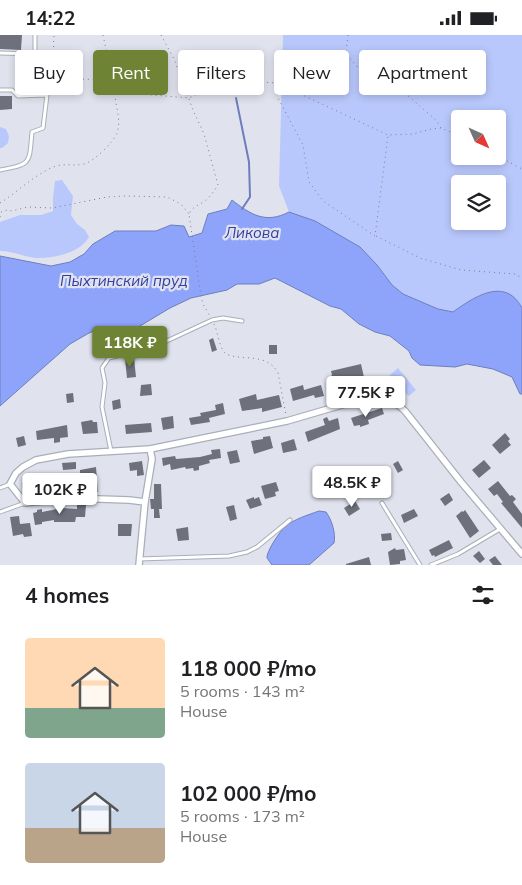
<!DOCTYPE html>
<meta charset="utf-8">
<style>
:root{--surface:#fff;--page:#f2f2f2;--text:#202124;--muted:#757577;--accent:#6e8334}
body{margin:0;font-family:Mulish,sans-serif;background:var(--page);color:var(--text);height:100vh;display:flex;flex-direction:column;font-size:19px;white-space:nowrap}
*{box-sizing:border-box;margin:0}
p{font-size:16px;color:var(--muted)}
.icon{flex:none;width:28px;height:28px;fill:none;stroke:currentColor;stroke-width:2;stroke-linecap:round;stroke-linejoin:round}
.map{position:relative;height:530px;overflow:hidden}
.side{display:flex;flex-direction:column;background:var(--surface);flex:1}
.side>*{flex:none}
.guide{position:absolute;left:15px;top:15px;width:492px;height:45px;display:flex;gap:10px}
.needle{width:32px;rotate:135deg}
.fabs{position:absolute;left:451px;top:75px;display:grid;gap:10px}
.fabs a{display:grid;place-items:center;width:55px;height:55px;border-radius:5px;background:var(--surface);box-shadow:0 2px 8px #0003;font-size:25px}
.price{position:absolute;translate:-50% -42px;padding:0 11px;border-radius:5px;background:#fff;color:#222;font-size:16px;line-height:32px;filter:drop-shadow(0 1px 2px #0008)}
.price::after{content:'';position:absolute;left:50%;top:30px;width:15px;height:11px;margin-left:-8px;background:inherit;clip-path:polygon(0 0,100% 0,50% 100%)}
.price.current{background:var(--accent);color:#fff}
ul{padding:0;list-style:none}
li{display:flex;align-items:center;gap:15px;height:125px;padding:0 25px}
li span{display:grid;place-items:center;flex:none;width:140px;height:100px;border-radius:5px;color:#555}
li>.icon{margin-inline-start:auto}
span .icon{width:60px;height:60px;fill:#fffc;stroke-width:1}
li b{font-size:21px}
h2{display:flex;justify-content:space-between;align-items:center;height:60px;padding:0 25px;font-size:21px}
.pill{padding:0 18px;border-radius:5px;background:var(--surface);box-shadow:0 2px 8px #0003;font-size:18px;line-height:45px}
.pill.current{background:var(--accent);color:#fff}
.status{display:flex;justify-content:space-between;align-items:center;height:35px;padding:0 25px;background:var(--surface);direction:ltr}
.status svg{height:14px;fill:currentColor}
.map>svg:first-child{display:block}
.green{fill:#b9c8fc;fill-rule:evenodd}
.water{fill:#8ea4fb;stroke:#6e7ebc}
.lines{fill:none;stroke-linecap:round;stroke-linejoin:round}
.stream{stroke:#6e7ebc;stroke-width:2}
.building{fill:#6e717b}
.lane-casing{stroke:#aaaeb8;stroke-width:5}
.street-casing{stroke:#aaaeb8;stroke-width:8}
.path{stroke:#7c7e86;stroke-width:1;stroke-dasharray:1 4;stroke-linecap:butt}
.lane{stroke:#fff;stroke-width:3}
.street{stroke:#fff;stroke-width:5.5}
.labels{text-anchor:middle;stroke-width:4.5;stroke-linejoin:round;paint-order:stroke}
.water-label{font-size:15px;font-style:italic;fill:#323ea1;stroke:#e0e3ee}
</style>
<div class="status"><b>14:22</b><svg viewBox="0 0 49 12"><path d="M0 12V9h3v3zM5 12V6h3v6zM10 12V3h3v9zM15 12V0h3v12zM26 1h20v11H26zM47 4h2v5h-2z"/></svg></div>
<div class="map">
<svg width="522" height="530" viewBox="0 0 522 530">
<rect width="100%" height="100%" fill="#e0e3ee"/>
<g class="green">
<path d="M283,0H522V273L518,266H469L453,277L438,274L403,259L392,250L377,230L315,186L289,177L279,151ZM460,84H498V121H460ZM460,149H498V186H460Z"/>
<polygon points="0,92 6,94 9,101 8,108 2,113 0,113"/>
<path d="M62,145L73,161L71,180L77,189L85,195L89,202C81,217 56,223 39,223C26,223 14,216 0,216V187L20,180H41L53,176V163L55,146Z"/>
<polygon points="398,333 416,355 409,361 393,349 390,340"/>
</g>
<g class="water">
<path d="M232,165C251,180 266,189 289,177L315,186L360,212L377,230L392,250L403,259L438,274L453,277C474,262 505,241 522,273V359H520L512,342L493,334L467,329L455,332L420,330L412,323L409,316L390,301L375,297L359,289L341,274L330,271L275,243L259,249H237L227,255L191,263L170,273L125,300L113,292L101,293L89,298L70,309L0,371V221L51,231L70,227L84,219L93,209L115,196H156L171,190L184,191L189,202L202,198L208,179L227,174Z"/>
<path d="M319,476L326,477C332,485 336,499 334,508L309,530H272C271,529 268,524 267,523C266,517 280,496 285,492C294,484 308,480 319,476Z"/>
</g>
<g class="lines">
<polyline class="stream" points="236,63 249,127 250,162 242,174"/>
</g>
<g class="building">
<polygon points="0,0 22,0 21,15 0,14"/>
<polygon points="0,61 12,61 12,74 0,75"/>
<polygon points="213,303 217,315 212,317 209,305"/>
<rect x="269" y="310" width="8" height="9"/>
<polygon points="134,323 136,342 127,343 125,324"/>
<polygon points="361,329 366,351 355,354 353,346 334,352 331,341 332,340 331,336"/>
<polygon points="151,349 152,360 140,361 141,350"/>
<polygon points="303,350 304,355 321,350 324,361 315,363 314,360 293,366 290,354"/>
<polygon points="73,358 74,367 67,368 66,359"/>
<polygon points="256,359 257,365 279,360 282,372 262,377 262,373 242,376 239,364"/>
<polygon points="120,364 121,373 113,375 112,366"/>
<polygon points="223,368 225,379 209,383 210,387 191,390 189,383 201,381 200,378 216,375 215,370"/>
<polygon points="382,373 384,379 368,385 369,389 360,392 360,390 354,391 351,383"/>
<polygon points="173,381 174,393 163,395 161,383"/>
<polygon points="327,382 329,386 338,383 340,394 308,407 305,397 325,390 323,384"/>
<polygon points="92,385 93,387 97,387 98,398 83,399 81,387"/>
<polygon points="151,388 152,397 126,399 125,390"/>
<polygon points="67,390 68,402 60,403 60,407 54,408 54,403 37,405 36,396"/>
<polygon points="505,398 510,404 508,406 511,410 500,419 492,410"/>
<polygon points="24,401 26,410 18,412 16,403"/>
<polygon points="270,401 273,413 254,419 251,406 263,404 263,402"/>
<polygon points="294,404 297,415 283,418 281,408"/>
<polygon points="220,414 221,423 209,425 210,428 199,431 199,435 194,436 193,433 186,434 185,432 171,435 170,429 163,431 162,423 175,421 176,424 200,422 212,419 211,415"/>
<polygon points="237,415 240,427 230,429 227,417"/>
<polygon points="484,425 491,433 479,443 472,435"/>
<polygon points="142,426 144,440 137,441 137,435 130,436 129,428"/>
<polygon points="398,426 403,435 398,438 393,429"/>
<polygon points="76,427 76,434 63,435 62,428"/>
<polygon points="96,432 98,457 88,457 87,440 80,441 80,435"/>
<polygon points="66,444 75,445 75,452 65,451"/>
<polygon points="498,446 510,461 512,460 516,464 513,467 522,479 522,493 501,468 503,467 497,459 494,461 488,454"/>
<polygon points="28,447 30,456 23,457 22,448"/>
<polygon points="276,447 279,456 275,457 276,461 265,464 261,451"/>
<polygon points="154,449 161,449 162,474 159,474 160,483 154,483 154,474 151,474 150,464 154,464"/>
<polygon points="449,458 453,465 445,471 440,464"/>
<polygon points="254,462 254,464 259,462 262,470 250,474 246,465"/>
<polygon points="355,466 360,474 349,481 344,473"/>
<polygon points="77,470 86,470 85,482 76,482 75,487 54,487 54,485 42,487 42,489 35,490 33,478 37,477 37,475 42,474 42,477 62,473 77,474"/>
<polygon points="234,470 237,484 230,486 226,472"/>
<polygon points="414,474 418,481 404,488 401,480"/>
<polygon points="465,475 479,496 470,503 456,481 462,476 463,477"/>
<polygon points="19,481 20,489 30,488 32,501 24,502 23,499 13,501 10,482"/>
<polygon points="118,489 132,489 131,501 118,501"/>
<polygon points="188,492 189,505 178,506 176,494"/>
<polygon points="391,498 392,505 382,506 381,499"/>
<polygon points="449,505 453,513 435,522 434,520 432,521 429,515"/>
<polygon points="395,513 396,515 404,514 406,525 400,526 400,529 390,530 388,517"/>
<polygon points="479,516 485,524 480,528 473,521"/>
<polygon points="495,521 502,530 493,530 489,525"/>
<polygon points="369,522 371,530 346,530 346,529"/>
</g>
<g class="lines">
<g class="lane-casing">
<g id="lane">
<polyline points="0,18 35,19 35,0"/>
<path d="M0,55H12L18,61L47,60L43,93L32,97C29,129 32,129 0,135"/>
<polyline points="111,416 102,372 105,348 102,333 109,323 156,311 212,285 223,283 242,286"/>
<polyline points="0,453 10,449"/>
<polyline points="382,468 420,530"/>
<polyline points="0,477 25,468"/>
<polyline points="139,524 229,521 247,517 257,512 290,485"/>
<polyline points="431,530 458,519 500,494"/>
</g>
</g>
<g class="street-casing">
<g id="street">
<path d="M145,467L129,465L69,463L25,468L10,449L16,438L23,432L36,425L68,419L150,414L287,386L359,365C377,361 391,362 405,376L461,447L522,519"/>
<polyline points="139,530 145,467 152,424 150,414"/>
</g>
</g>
<g class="path">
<polyline points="103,0 109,28 117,45 131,54 141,59 189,63 214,51 227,47 241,46 277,48 388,100 413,99 431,94 441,93 460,101"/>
<path d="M161,0L174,24L193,75L204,99L218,150C214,156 211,161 205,166C199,170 192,172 189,179L201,261L203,269L210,281"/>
<polyline points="348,0 346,18 356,31 399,53 437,86 441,93"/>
<polyline points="277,49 278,63 303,110 309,147 323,166 375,201 388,101"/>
<polyline points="51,57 76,44 116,45"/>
<polyline points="52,57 54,0"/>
<polyline points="498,121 522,134"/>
<path d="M0,168C16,158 30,144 47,135C63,126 69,132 84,129C93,127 114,107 117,98C123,80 110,63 117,46"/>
<polyline points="0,182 1,177 7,175 12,176 27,172 52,173 107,162 125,161 167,162 181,169 189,179"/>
<polyline points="376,201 420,223 461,235 515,239 522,243"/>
<path d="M214,289C218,297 219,312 225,318C237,327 267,316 278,338L286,380"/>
</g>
<use href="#lane" class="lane"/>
<use href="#street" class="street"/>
</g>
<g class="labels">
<g class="water-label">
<text x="252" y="203">Ликова</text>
<text x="124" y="251">Пыхтинский пруд</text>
</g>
</g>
</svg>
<div class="fabs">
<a><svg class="needle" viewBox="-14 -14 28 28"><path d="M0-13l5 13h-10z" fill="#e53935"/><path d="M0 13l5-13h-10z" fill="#757577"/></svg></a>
<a><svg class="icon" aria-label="layers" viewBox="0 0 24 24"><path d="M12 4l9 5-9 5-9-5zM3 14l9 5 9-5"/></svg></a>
</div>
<b class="price current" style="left:130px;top:333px">118K ₽</b>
<b class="price" style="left:366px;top:383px">77.5K ₽</b>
<b class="price" style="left:352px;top:473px">48.5K ₽</b>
<b class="price" style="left:60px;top:480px">102K ₽</b>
<div class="guide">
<a class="pill">Buy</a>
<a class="pill current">Rent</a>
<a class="pill">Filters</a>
<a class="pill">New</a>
<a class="pill">Apartment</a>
</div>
</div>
<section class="side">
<h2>4 homes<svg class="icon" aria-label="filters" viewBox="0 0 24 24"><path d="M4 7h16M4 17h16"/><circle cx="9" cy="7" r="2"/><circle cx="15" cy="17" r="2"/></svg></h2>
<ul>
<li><span style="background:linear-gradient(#ffd9b3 70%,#7fa58c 0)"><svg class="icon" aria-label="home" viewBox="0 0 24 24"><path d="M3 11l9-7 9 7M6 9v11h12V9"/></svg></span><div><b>118 000 ₽/mo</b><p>5 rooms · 143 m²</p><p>House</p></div></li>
<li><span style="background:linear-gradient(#c9d6e8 65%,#b9a48a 0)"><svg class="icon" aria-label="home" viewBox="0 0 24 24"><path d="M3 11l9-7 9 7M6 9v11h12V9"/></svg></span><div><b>102 000 ₽/mo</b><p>5 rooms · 173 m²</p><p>House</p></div></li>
</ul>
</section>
